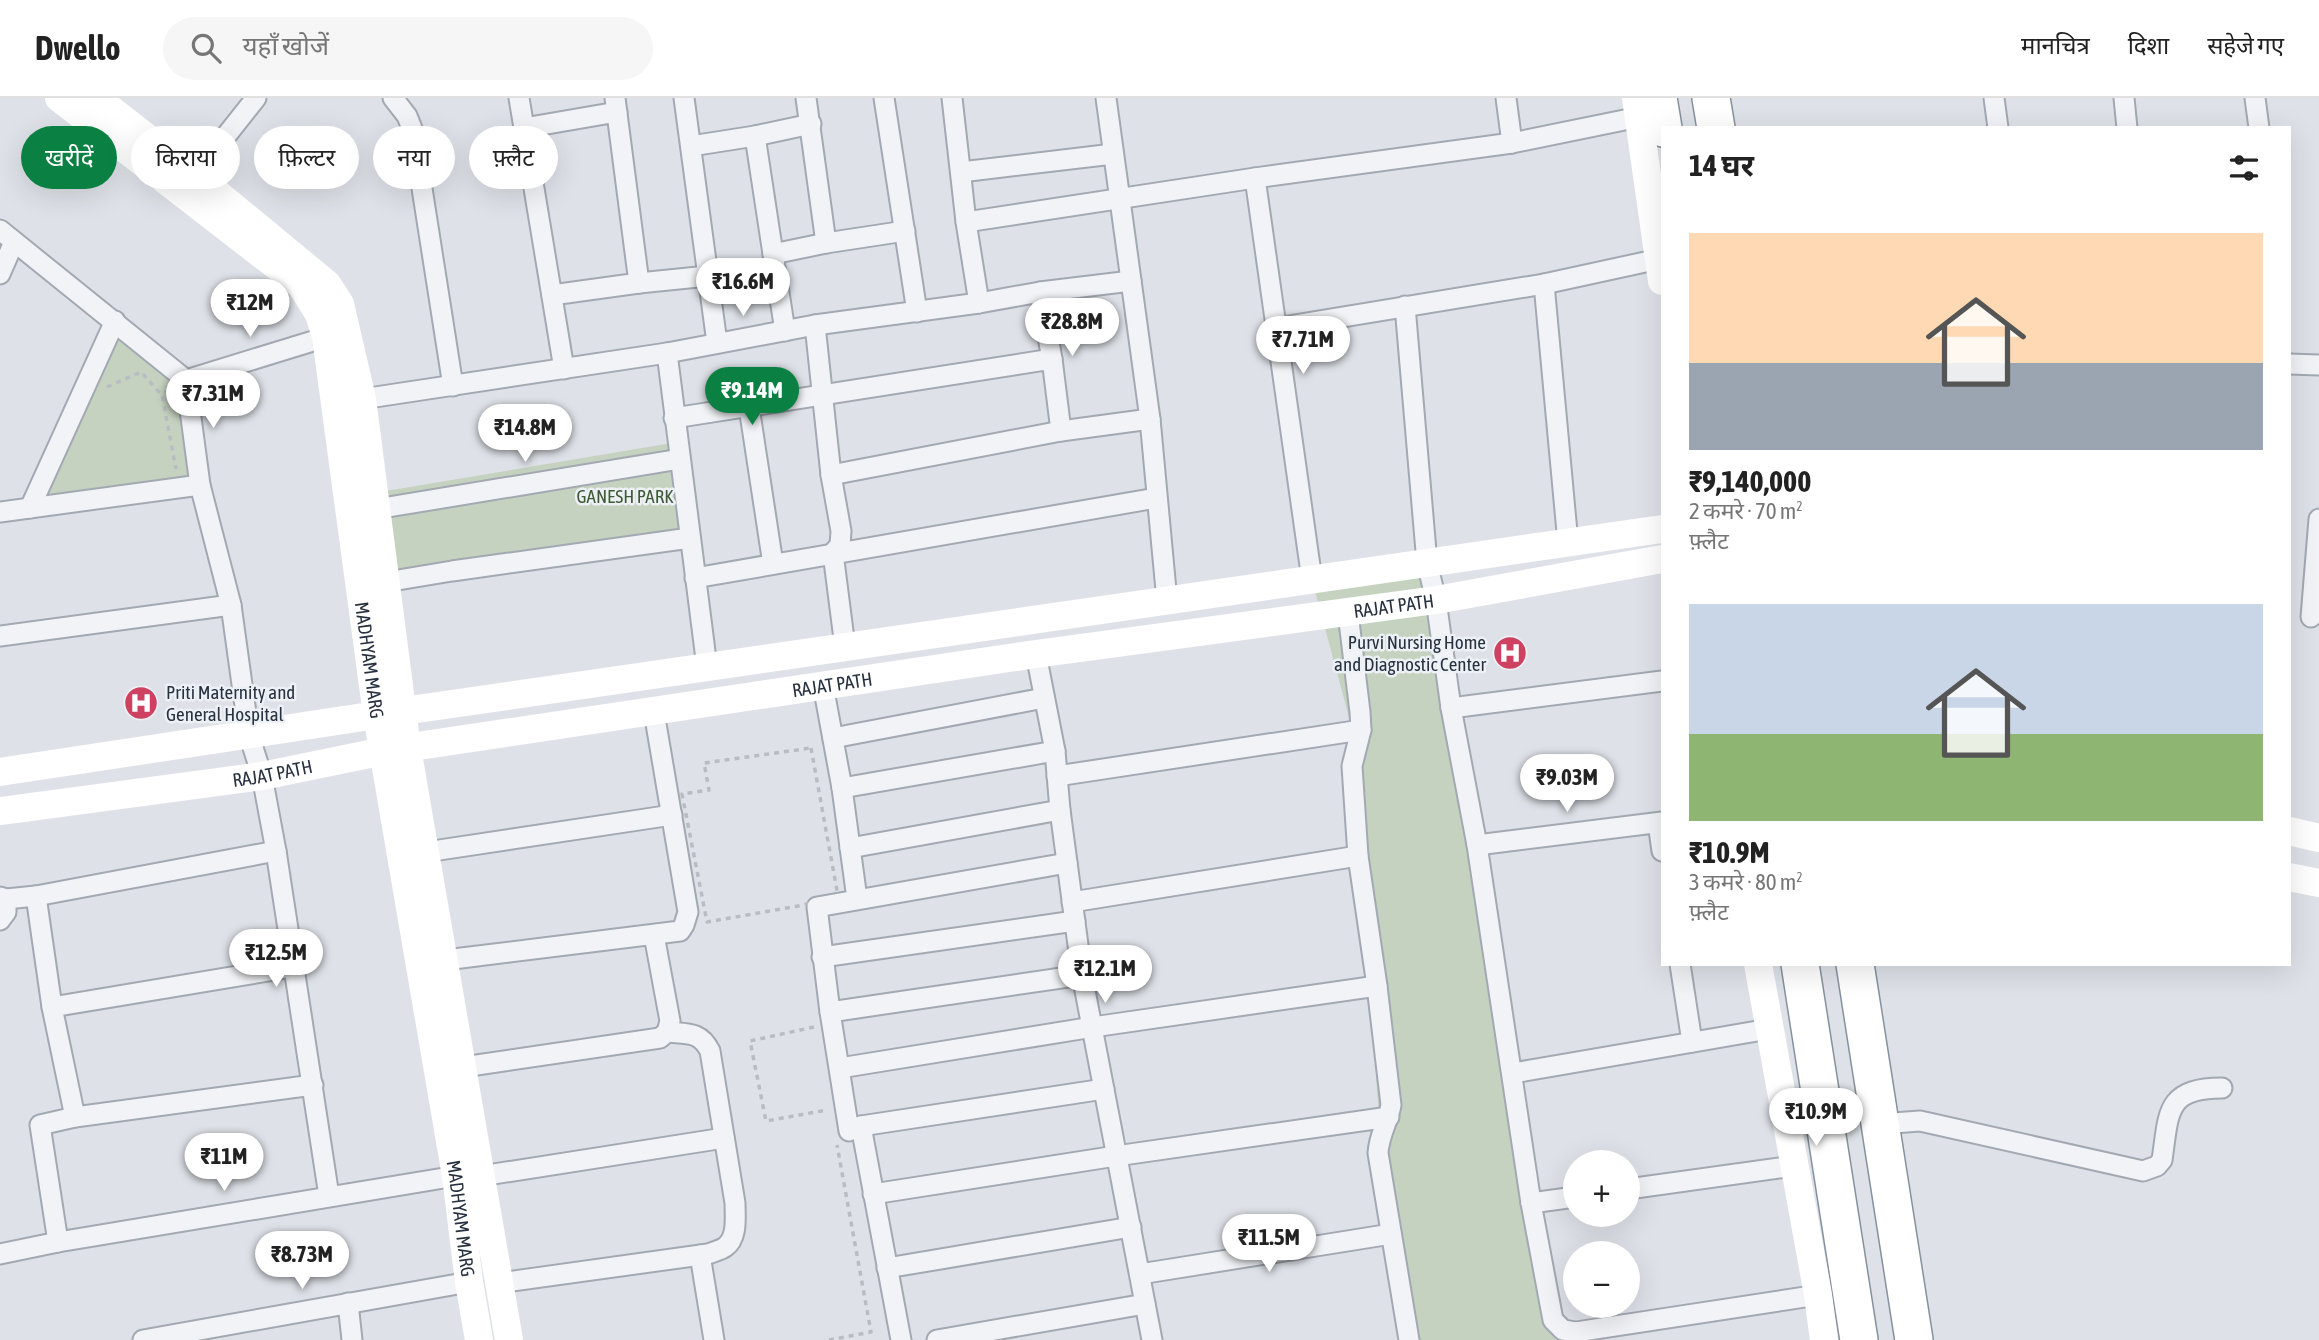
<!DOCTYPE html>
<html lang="hi">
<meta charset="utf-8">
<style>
:root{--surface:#fff;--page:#f6f6f6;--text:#222;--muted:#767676;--line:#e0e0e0;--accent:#0b8043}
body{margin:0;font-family:"Asap Condensed","Noto Sans Devanagari",sans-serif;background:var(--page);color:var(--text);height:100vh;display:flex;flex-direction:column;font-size:26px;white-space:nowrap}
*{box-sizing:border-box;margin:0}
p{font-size:23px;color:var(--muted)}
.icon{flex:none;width:38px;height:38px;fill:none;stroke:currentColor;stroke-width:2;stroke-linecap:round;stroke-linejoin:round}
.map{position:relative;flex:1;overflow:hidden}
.drawer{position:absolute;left:1661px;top:28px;width:630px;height:840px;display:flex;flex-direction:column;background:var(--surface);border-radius:0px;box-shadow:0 7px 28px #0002}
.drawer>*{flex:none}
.top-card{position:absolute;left:21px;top:28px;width:665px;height:63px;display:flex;gap:14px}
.fabs{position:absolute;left:1563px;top:1052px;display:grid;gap:14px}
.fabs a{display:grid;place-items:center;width:77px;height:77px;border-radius:50%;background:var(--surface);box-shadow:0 7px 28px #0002;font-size:35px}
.price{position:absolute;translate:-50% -60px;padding:0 16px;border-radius:24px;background:#fff;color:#222;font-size:23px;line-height:46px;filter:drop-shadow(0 2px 4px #0008)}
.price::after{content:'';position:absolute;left:50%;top:42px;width:21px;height:16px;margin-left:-10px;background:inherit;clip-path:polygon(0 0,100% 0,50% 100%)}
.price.active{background:var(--accent);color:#fff}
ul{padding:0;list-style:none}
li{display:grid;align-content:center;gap:14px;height:371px;padding:0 28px}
li span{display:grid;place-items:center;height:217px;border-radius:0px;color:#555}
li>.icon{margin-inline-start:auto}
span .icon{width:126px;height:126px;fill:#fffc;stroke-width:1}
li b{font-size:30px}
h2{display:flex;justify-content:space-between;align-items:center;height:84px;padding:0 28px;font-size:30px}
.pill{padding:0 24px;border-radius:32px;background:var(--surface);box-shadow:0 7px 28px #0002;font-size:24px;line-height:63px}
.pill.active{background:var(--accent);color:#fff}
header{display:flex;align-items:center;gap:42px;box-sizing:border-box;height:98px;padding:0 35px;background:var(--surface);border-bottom:2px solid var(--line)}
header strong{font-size:33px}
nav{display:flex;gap:38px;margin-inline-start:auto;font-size:24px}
.search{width:490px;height:63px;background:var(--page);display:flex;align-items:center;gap:18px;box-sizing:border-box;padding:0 24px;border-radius:38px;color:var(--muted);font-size:26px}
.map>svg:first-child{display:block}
.green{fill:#c5d2bf}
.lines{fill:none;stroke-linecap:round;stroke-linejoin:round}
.street-casing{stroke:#a3a9b2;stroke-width:23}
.highway-casing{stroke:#85919e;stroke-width:40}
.path{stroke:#b8bdc3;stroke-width:3.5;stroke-dasharray:5 5;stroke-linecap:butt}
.street{stroke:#f1f3f6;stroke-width:19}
.secondary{stroke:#fff;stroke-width:28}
.highway{stroke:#fff;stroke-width:37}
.labels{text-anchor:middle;stroke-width:5;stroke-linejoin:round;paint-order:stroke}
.park-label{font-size:19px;fill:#3e5a34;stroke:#edf1f5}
.street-label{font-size:19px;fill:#27313f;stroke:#edf1f5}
.poi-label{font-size:19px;fill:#27313f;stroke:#edf1f5;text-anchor:end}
</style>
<header>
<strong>Dwello</strong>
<div class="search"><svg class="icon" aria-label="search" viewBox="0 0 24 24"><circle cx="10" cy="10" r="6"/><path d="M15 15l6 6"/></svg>यहाँ खोजें</div>
<nav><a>मानचित्र</a><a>दिशा</a><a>सहेजे गए</a></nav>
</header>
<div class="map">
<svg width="2319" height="1242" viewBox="0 0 2319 1242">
<rect width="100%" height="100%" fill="#dee2e8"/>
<g class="green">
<polygon points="115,223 186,282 200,387 30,410"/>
<polygon points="678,344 689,434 386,482 374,395"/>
<polygon points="1440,464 1451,610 1556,1242 1412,1242 1379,1021 1354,638 1312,482"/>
</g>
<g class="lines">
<g class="street-casing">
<g id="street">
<polyline points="393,0 407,18 413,33 453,288"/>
<polyline points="519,0 564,271"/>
<polyline points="684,0 717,245"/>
<polyline points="806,0 826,145"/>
<polyline points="884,0 917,214"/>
<polyline points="952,0 966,124 979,205"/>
<polyline points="1106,0 1150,321 1167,503"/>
<polyline points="1506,0 1512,45"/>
<polyline points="1994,0 1998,30"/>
<polyline points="2124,0 2127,30"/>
<polyline points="2255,0 2259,30"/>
<polyline points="524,30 617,14"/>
<polyline points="691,48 755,38"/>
<polyline points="961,74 1113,56"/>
<polyline points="195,77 256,0"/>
<polyline points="1255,80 1312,482"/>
<polyline points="966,124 1255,80 1512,45 1639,19"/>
<polyline points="0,132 186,282 200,387 231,507 249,637 262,678 276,753 329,1098"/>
<polyline points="773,156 755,38 811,26"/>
<polyline points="0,176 14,144"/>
<polyline points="639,185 708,178"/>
<polyline points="1544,186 1568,445"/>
<polyline points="1040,194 1052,261 1061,333"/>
<polyline points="552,197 639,185 615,0"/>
<polyline points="1405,208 1427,465 1436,502 1451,610 1477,747 1531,1105 1553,1222 1563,1232 1576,1234 1818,1197"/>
<polyline points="815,227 831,377 841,433 840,447 833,455 845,549"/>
<polyline points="1276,230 1544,186 1659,161"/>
<polyline points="785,233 773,156 826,145 905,133"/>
<polyline points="667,255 707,569"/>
<polyline points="2289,266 2319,267"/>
<polyline points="186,282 326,239"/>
<polyline points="362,301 667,255 815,227 979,205 1040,194 1131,183"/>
<polyline points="749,309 773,466"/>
<polyline points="674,320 1052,261"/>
<polyline points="831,377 1061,333 1150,321"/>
<polyline points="30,410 115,223"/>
<polyline points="376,411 680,361"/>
<polyline points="0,414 200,387"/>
<polyline points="695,480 1156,400"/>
<polyline points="386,484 452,473 690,440"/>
<path d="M1348,515L1360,614L1361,632L1352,668L1358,758L1377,888L1391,1007C1388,1024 1379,1037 1378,1055L1409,1242"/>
<polyline points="2311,519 2319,421"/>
<polyline points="0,538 231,507"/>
<polyline points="1036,556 1055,653 1060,712 1082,877 1152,1242"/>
<polyline points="823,587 842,690 857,801"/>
<polyline points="1451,610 1662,583"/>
<polyline points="833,640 1044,600"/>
<polyline points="1057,678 1361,632"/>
<polyline points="842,690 1055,653"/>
<polyline points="1658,725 1662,753"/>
<polyline points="1477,747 1662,724"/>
<polyline points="850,750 1060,712"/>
<polyline points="426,754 672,717"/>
<polyline points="1067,765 817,809 830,914 849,1033 861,1028 1104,991"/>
<polyline points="36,798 52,909 75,1019"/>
<polyline points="0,799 6,801 36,798 276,753"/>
<polyline points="1072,804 1358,758"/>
<polyline points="0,822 6,814 6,801"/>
<polyline points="822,859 1075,823"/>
<polyline points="445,862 680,833 684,827 688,814 654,614"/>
<polyline points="1680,866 1692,944"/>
<polyline points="52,909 292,869"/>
<polyline points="830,914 1082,877"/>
<polyline points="463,969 660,940 667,934 670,923 654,837"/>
<polyline points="840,970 1093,929 1377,888"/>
<polyline points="1513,975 1769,931"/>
<path d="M1880,1026L1920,1023L2143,1073L2157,1068L2162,1062C2169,1015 2165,990 2222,990"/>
<polyline points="861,1028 901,1242"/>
<polyline points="481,1078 724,1040"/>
<polyline points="1628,1091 1794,1068"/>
<polyline points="873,1096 1116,1058 1389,1019"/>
<polyline points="1531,1105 1575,1099"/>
<polyline points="58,1144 40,1027 75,1019 313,987"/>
<polyline points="0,1156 58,1144 456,1078"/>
<polyline points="700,1157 714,1242"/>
<polyline points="887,1170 1131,1129"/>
<polyline points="1140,1176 1391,1136"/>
<path d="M499,1185L708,1156C713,1154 721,1152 725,1149C738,1140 735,1119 735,1105L710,953C700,933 687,936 667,934"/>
<polyline points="348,1205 352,1242"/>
<polyline points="143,1242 469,1184"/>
<polyline points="937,1242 1145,1206"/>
</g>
</g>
<g class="highway-casing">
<g id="highway">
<polyline points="1658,0 1663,30"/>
<polyline points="1711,0 1716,30"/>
<polyline points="1800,866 1859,1242"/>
<polyline points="1855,866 1914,1242"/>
</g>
</g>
<g class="path">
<polyline points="107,289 141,274 162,297"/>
<polyline points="169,292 162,297 176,371"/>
<polygon points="811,650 838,798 798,808 707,824 682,696 709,692 704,665"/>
<polyline points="814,929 750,943 766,1023 827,1012"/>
<polyline points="829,1242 871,1234 837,1047"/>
</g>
<use href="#street" class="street"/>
<g class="secondary">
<path id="s1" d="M59,0L301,187L319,216L326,239L377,617L456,1078L469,1184L479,1242"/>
<polyline points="96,0 195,77 327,186 340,206 362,301 407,650 509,1242"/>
<polyline points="1636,0 1662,183"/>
<polyline points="0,674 403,613 1662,431"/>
<path id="s2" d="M0,713L262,678L384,653L1036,556L1436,502L1662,461"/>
<polyline points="2289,733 2319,740"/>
<polyline points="2289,779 2319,785"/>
<polyline points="1758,866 1818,1197 1824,1242"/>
</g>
<use href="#highway" class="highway"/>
</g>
<defs>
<g id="hospital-disc" transform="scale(1.75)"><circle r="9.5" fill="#ce4160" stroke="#edf1f5"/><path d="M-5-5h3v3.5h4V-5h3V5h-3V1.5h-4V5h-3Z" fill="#fff"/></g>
</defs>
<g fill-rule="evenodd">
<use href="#hospital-disc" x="1510" y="555"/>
<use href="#hospital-disc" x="141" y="605"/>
</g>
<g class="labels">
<g class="park-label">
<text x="625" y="405">GANESH PARK</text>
</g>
<g class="street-label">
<text dy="7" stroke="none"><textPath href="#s2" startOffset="1409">RAJAT PATH</textPath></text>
<text dy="7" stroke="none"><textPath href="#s1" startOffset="690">MADHYAM MARG</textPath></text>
<text dy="7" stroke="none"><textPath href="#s2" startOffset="842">RAJAT PATH</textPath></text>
<text dy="7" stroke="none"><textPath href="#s2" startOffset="275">RAJAT PATH</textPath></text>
<text dy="7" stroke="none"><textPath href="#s1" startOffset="1256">MADHYAM MARG</textPath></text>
</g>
<g class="poi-label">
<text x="1486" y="551">Purvi Nursing Home<tspan x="1486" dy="22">and Diagnostic Center</tspan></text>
<text x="166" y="601" text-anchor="start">Priti Maternity and<tspan x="166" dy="22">General Hospital</tspan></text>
</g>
</g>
</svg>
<div class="fabs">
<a>+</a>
<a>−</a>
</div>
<b class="price" style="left:743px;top:220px">₹16.6M</b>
<b class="price" style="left:250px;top:241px">₹12M</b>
<b class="price" style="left:1072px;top:260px">₹28.8M</b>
<b class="price" style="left:1303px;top:278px">₹7.71M</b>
<b class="price active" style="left:752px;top:329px">₹9.14M</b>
<b class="price" style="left:213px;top:332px">₹7.31M</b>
<b class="price" style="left:525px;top:366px">₹14.8M</b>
<b class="price" style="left:1567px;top:716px">₹9.03M</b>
<b class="price" style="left:276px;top:891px">₹12.5M</b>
<b class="price" style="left:1105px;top:907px">₹12.1M</b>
<b class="price" style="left:1816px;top:1050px">₹10.9M</b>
<b class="price" style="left:224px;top:1095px">₹11M</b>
<b class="price" style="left:1269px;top:1176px">₹11.5M</b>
<b class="price" style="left:302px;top:1193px">₹8.73M</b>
<div class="top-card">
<a class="pill active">खरीदें</a>
<a class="pill">किराया</a>
<a class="pill">फ़िल्टर</a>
<a class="pill">नया</a>
<a class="pill">फ़्लैट</a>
</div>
<section class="drawer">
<h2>14 घर<svg class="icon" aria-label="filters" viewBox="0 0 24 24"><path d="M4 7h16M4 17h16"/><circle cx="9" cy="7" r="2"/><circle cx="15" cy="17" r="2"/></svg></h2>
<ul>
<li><span style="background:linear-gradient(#ffd9b3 60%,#9aa5b1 0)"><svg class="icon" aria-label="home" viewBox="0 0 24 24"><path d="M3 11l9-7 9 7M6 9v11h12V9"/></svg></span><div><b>₹9,140,000</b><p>2 कमरे · 70 m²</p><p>फ़्लैट</p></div></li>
<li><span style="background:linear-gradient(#c9d6e8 60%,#8fb573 0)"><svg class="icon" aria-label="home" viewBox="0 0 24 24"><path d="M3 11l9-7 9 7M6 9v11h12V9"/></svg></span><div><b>₹10.9M</b><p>3 कमरे · 80 m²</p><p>फ़्लैट</p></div></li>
</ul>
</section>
</div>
